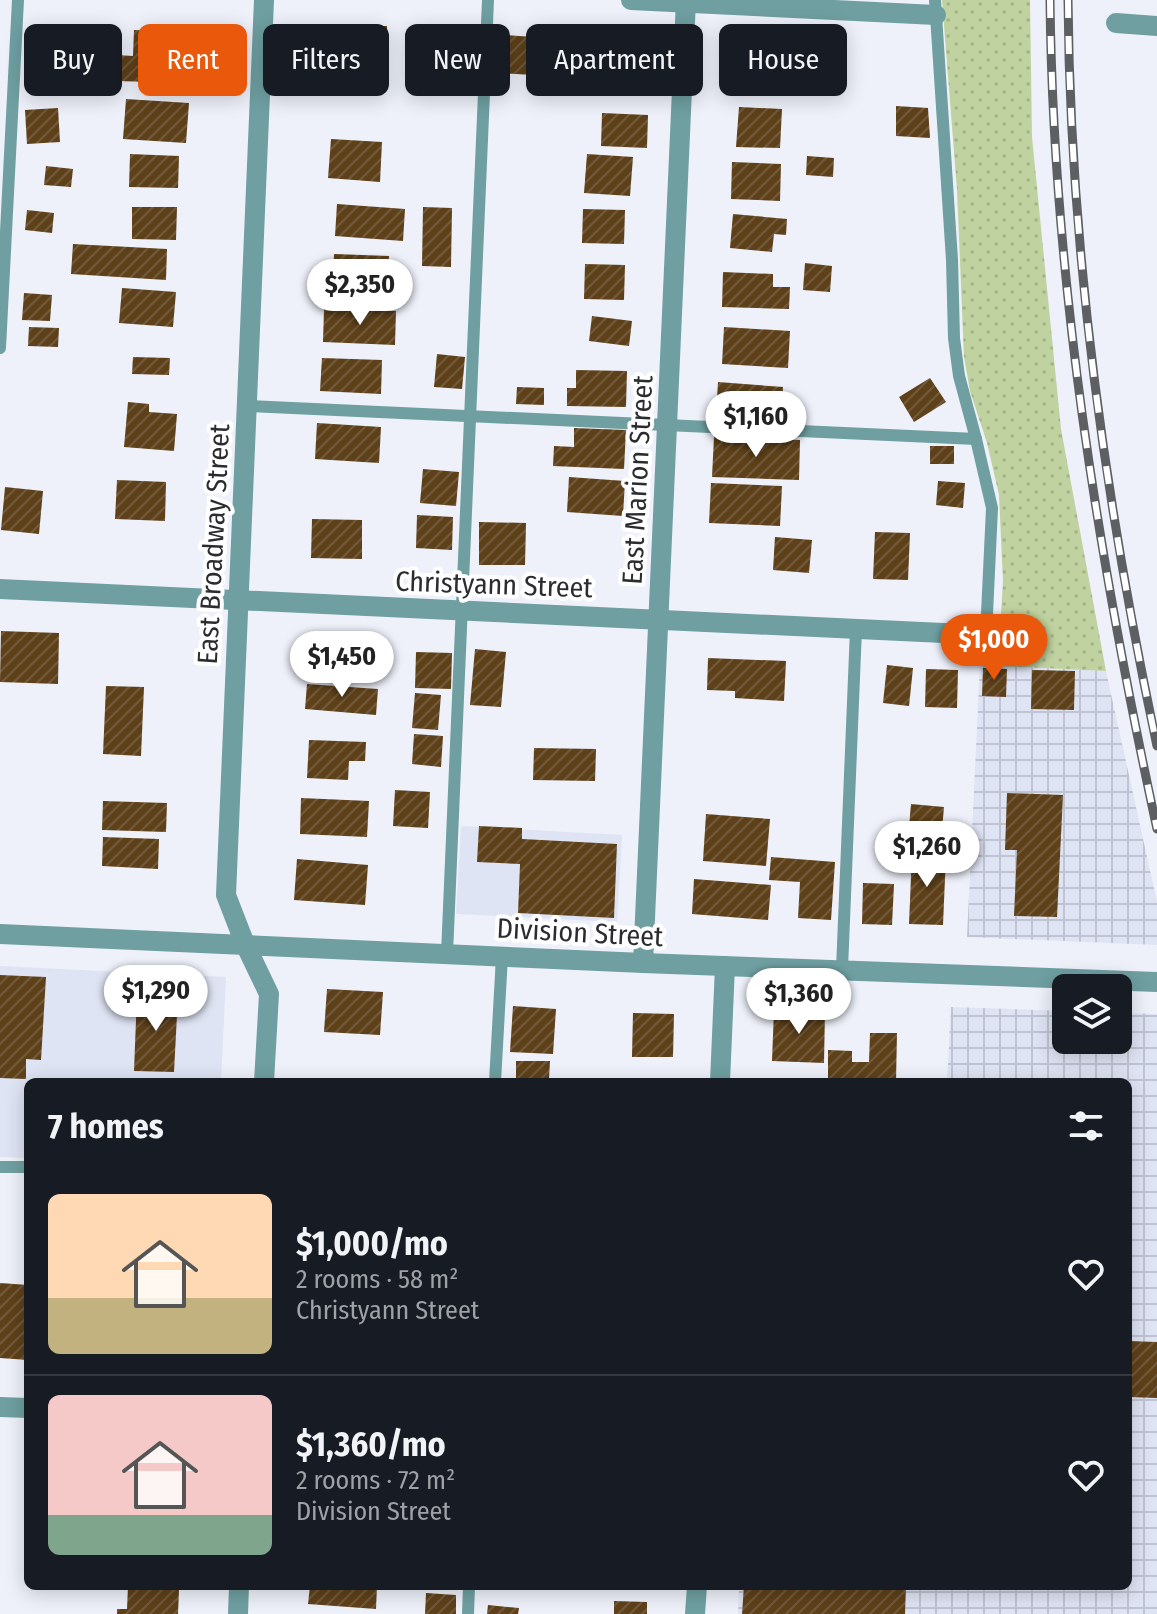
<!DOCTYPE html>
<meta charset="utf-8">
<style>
:root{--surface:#171b24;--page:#242831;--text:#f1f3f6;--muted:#9ea1a6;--line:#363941;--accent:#ea580c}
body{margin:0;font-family:"Fira Sans Condensed",sans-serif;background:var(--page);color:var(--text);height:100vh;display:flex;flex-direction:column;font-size:30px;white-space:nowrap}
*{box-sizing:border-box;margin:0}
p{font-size:26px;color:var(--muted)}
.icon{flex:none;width:44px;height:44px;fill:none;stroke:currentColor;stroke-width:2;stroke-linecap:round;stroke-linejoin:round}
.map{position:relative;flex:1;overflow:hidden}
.panel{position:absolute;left:24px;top:1078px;width:1108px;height:512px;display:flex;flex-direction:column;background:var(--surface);border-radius:12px;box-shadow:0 4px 20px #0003}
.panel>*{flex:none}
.top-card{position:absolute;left:24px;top:24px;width:1110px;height:72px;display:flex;gap:16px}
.buttons{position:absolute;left:1052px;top:974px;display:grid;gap:16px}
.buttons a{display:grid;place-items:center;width:80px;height:80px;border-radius:12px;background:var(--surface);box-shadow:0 4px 20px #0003;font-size:40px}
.price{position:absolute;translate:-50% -68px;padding:0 18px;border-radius:28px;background:#fff;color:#222;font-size:26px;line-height:52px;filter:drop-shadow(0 2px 4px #0008)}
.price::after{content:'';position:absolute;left:50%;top:48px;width:24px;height:18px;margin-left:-12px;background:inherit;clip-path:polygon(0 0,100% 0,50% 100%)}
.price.on{background:var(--accent);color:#fff}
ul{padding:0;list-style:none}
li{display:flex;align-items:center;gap:24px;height:200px;padding:0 24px}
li+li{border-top:2px solid var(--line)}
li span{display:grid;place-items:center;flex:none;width:224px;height:160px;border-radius:12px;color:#555}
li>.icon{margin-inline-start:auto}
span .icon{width:96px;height:96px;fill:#fffc;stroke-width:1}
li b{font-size:34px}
h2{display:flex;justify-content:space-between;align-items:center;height:96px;padding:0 24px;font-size:34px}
.pill{padding:0 28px;border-radius:12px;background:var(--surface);box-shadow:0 4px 20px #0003;font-size:28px;line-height:72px}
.pill.on{background:var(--accent);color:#fff}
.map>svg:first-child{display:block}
.built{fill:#dfe4f4}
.industrial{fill:url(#industrial-grid)}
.grass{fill:url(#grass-dots)}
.building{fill:url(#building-hatch)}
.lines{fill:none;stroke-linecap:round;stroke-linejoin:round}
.service{stroke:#6f9fa1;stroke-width:12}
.minor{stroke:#6f9fa1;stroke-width:20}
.tertiary{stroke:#6f9fa1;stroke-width:20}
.rail-casing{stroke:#5d5f63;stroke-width:9}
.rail{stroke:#fff;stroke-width:6;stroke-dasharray:18;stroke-linecap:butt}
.labels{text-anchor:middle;stroke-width:8;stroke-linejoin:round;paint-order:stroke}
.street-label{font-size:28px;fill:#2a2c2f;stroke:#fff}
</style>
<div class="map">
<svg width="1157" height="1614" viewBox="0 0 1157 1614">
<defs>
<pattern id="industrial-grid" width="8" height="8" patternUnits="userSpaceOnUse" patternTransform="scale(2)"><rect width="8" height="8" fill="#dfe4f4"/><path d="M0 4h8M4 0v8" fill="none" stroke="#c0c4d2"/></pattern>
<pattern id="grass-dots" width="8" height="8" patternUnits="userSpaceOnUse" patternTransform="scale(2)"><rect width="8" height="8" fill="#c0d29f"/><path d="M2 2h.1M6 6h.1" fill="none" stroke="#a5b489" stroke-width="1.8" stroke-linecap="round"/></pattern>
<pattern id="building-hatch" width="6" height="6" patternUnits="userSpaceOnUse" patternTransform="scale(2)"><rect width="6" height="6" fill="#5f4119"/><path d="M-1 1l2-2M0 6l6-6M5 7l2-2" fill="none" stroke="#725a3b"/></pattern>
</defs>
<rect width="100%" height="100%" fill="#eef1fa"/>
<g class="built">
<polygon points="461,826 622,835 617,922 456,914"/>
<polygon points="0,966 226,977 221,1082 28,1082 28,1158 0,1157"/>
</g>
<g class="industrial">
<polygon points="980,665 1106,671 1157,902 1157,945 967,937"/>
<polygon points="951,1007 1066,1011 1066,1040 1118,1040 1118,1013 1157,1014 1157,1614 738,1614 739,1586 1128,1586 1128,1082 947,1082"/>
</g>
<polygon class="grass" points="942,0 1030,0 1032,137 1061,429 1106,671 998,666 1003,581 999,495 987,443 970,391 964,357 957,190"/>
<g class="building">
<polygon points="342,26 387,26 387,66 342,65"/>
<polygon points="134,30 190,31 188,83 116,81 117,55 133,56"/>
<polygon points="504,35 534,37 532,75 501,73"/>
<polygon points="562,37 592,39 590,80 559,78"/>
<polygon points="48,39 88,42 85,79 29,75 31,44 47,45"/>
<polygon points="611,41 645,42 643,81 610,80"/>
<polygon points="740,50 804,51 804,67 811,67 810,87 739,86"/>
<polygon points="126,99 189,103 186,143 123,139"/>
<polygon points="896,106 928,108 930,138 896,136"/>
<polygon points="739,107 782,109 780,148 736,147"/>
<polygon points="58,108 60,142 27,144 25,110"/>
<polygon points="602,113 648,115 647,148 601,146"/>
<polygon points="331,139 382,142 380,182 328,178"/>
<polygon points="130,154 179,156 178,188 129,187"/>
<polygon points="587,154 633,157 630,196 584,193"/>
<polygon points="807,156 834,158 833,177 806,175"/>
<polygon points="732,162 781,164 780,201 731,199"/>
<polygon points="46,166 73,169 71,187 44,185"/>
<polygon points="337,204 405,209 403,241 335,236"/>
<polygon points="132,207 177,207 176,240 132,239"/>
<polygon points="423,207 452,208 451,267 422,266"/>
<polygon points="583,209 625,210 624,244 582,243"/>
<polygon points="27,210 54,213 52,233 25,230"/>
<polygon points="733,214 787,219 786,235 774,234 772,252 730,248"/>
<polygon points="73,244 167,249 166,280 71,274"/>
<polygon points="334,254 389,256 388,290 333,288"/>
<polygon points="805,263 832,266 830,292 803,290"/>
<polygon points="585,264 625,265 624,300 584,299"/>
<polygon points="723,272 773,274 773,287 790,287 789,309 722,307"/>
<polygon points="122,288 176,292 173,327 119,323"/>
<polygon points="24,293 52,295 50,321 22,320"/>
<polygon points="324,309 396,311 395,345 323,342"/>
<polygon points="592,316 632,321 629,346 589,341"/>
<polygon points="29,327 59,328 58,347 28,346"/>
<polygon points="724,327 790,331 788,368 722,364"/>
<polygon points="437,354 465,357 462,389 434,387"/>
<polygon points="133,357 170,358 169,375 132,374"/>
<polygon points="322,358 382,360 381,394 320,391"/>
<polygon points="576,370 627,371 626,407 567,406 567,388 576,388"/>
<polygon points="930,378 946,402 914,422 899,397"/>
<polygon points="718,382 783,387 781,419 716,415"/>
<polygon points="517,387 544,388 544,405 516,404"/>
<polygon points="128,402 149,404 149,412 177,414 174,451 124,447"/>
<polygon points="317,423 381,427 379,463 315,459"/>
<polygon points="574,428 626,430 624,469 553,466 554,446 574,447"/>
<polygon points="714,437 800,440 799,480 712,477"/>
<rect x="930" y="446" width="24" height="18"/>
<polygon points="423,469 459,472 456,506 420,503"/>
<polygon points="569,477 625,481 623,516 567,512"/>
<polygon points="117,480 166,482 165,521 115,519"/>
<polygon points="938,481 965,483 963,508 936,505"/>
<polygon points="711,483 782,486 780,526 709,523"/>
<polygon points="5,487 43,491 39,534 1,530"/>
<polygon points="417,515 453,517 452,550 416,548"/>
<polygon points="312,519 362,520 362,559 311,558"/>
<polygon points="479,522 526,523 525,565 479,565"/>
<polygon points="875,532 910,533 908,580 873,579"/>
<polygon points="775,537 812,540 809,573 773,570"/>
<polygon points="1,631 59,633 58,684 0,682"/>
<polygon points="309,640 359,643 356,679 306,675"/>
<polygon points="475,649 506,652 501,707 470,705"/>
<polygon points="416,652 452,653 451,689 415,688"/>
<polygon points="708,658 786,661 784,701 735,698 735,691 707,690"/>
<polygon points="887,665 913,668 909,706 883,703"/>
<polygon points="983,668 1007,669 1006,697 982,696"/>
<polygon points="926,669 958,670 957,708 925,707"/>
<polygon points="1032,670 1075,671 1074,710 1031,709"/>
<polygon points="307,684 378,689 376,715 305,709"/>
<polygon points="106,686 144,687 141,756 103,754"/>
<polygon points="415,693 441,695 438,730 412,728"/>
<polygon points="414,734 443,736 441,767 412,764"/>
<polygon points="309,740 366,742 365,761 349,761 348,780 307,778"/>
<polygon points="534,748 596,749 595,781 533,780"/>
<polygon points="395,790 430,792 428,828 393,826"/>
<polygon points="1007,793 1063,795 1057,917 1014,916 1017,850 1005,850"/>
<polygon points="301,798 369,801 367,837 300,834"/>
<polygon points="103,801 167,803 166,832 102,830"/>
<polygon points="911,804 944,807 942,830 909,827"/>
<polygon points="706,814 770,819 766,866 703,861"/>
<polygon points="479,826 522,828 522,839 617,844 614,918 518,913 520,864 477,862"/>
<polygon points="103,837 159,839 158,869 102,866"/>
<polygon points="912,853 946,855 943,925 909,924"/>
<polygon points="771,857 835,862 831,920 798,918 800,882 769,880"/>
<polygon points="297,859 368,865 365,905 294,900"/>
<polygon points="694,879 771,885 768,920 692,914"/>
<polygon points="863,883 894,884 892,925 862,924"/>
<polygon points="0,975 46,977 41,1060 26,1059 26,1079 0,1078"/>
<polygon points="327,989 383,992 380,1035 324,1032"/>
<polygon points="137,994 178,996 174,1072 134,1071"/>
<polygon points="513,1006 556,1009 553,1054 510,1052"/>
<polygon points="774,1010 825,1011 824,1063 772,1061"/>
<polygon points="633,1013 674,1014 673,1057 632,1057"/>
<polygon points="870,1033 897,1033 896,1082 828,1082 828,1050 852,1051 852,1062 869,1062"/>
<polygon points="516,1061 550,1061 549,1079 516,1079"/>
<polygon points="0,1283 28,1285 28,1360 0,1358"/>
<polygon points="1128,1341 1157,1342 1157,1398 1128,1397"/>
<polygon points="128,1586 179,1590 178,1614 117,1614 117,1609 127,1609"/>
<polygon points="310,1586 377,1586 376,1609 308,1604"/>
<polygon points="744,1586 906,1586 905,1614 742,1614"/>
<polygon points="426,1593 456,1595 456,1614 425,1614"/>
<polygon points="614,1601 647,1602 647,1614 614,1614"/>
<polygon points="488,1605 519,1608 518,1614 487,1614"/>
</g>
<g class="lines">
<g class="service">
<polyline points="935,0 952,260 954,338 959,376 976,439 992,508 986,635"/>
<polyline points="0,348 18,0"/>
<polyline points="247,406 976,439"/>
<polyline points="447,954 488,0"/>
<polyline points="842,969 856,629"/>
<polyline points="495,1082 502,956"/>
<polyline points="0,1167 28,1167"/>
<polyline points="468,1614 469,1586"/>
</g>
<g class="minor">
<polyline points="631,0 936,15"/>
<polyline points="1116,23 1157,26"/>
<polyline points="0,589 986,635"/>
<polyline points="245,944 269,994 264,1082"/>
<polyline points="643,963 686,0"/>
<polyline points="720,1082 725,966"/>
<polyline points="0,1407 28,1408"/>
<polyline points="238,1614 239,1586"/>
<polyline points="695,1614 697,1586"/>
</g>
<g class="tertiary">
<polyline points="0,934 643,963 1157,982"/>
<polyline points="245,944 226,895 264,0"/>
</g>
<g class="rail-casing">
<g id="rail">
<path d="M1050,0C1053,279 1098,556 1157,829"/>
<path d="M1068,0C1070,250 1105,502 1157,746"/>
</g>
</g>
<use href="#rail" class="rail"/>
</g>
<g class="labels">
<g class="street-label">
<text transform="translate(637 480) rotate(-87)" y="10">East Marion Street</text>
<text transform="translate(213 544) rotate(-87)" y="10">East Broadway Street</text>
<text transform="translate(494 584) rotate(2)" y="10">Christyann Street</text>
<text transform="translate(580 932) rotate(3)" y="10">Division Street</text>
</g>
</g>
</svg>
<div class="buttons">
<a><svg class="icon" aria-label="layers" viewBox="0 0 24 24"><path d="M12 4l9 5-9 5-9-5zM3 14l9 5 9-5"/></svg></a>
</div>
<b class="price" style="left:360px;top:327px">$2,350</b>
<b class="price" style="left:756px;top:459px">$1,160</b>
<b class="price on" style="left:994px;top:682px">$1,000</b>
<b class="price" style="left:342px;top:699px">$1,450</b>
<b class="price" style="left:927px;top:889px">$1,260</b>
<b class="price" style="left:156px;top:1033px">$1,290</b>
<b class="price" style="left:799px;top:1036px">$1,360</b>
<div class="top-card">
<a class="pill">Buy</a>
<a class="pill on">Rent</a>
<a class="pill">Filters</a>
<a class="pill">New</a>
<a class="pill">Apartment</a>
<a class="pill">House</a>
</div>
<section class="panel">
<h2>7 homes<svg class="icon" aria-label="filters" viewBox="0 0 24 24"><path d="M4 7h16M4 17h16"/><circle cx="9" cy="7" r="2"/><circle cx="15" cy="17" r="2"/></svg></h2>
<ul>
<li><span style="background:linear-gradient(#ffd9b3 65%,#c2b280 0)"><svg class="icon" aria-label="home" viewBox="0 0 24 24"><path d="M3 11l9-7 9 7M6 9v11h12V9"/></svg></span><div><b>$1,000/mo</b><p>2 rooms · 58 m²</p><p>Christyann Street</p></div><svg class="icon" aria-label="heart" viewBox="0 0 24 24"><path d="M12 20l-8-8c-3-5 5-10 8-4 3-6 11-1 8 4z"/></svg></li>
<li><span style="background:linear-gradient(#f6c9c9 75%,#7fa58c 0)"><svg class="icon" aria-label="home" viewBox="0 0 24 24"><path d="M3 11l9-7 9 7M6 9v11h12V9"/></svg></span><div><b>$1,360/mo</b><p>2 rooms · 72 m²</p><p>Division Street</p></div><svg class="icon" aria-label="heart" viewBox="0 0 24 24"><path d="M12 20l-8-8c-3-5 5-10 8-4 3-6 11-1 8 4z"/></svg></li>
</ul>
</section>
</div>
